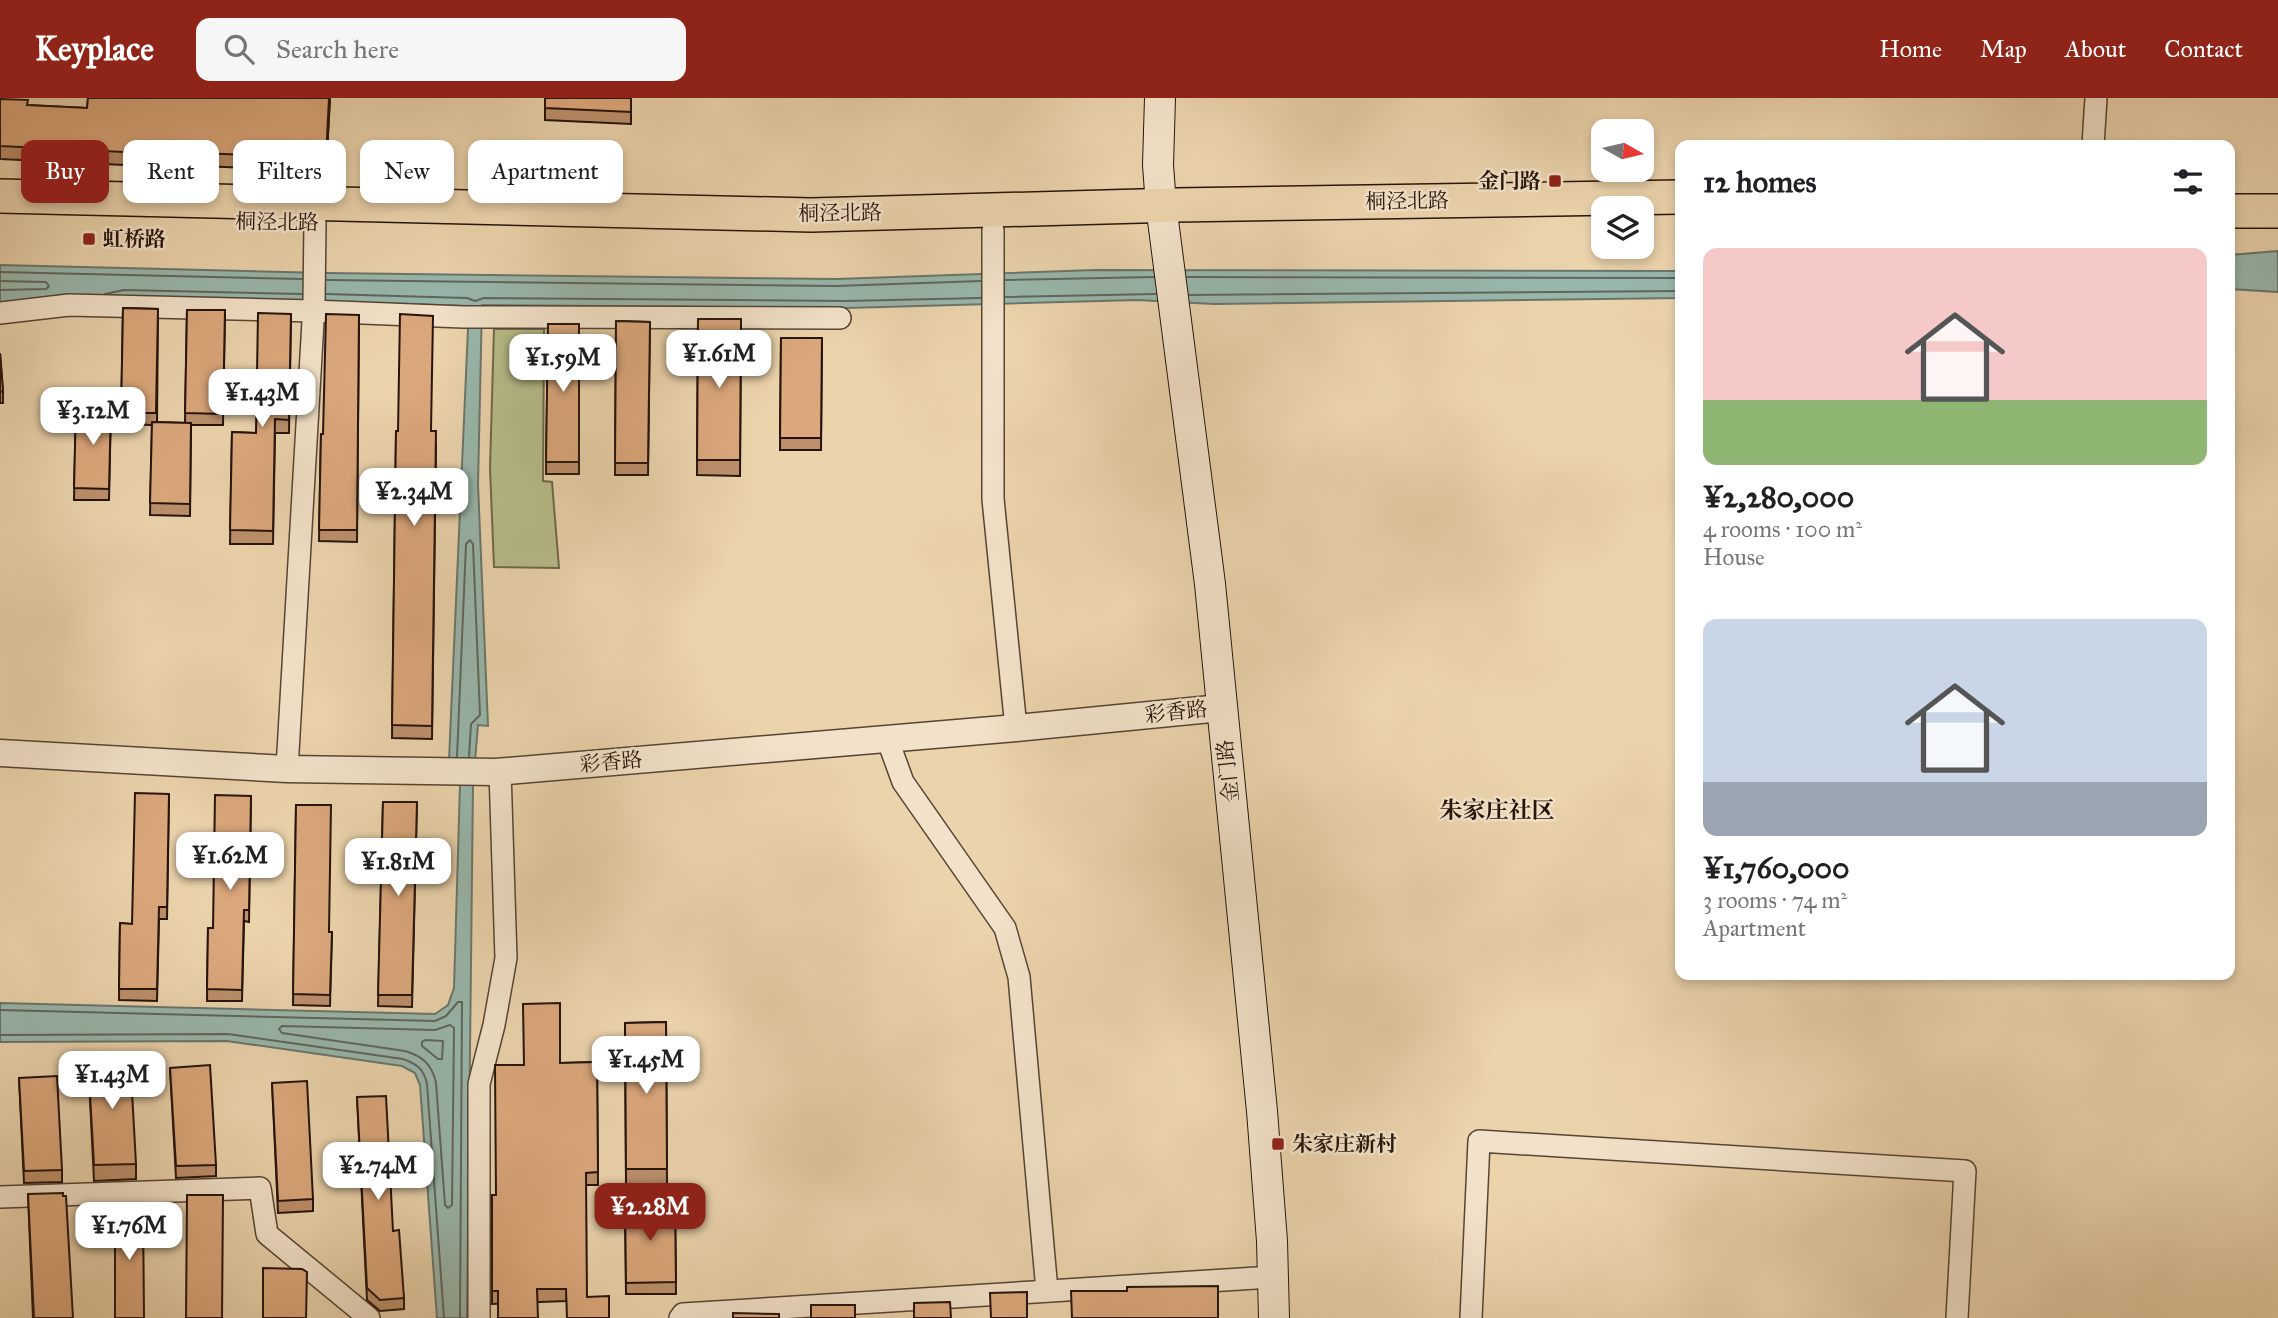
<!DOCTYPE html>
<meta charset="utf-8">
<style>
:root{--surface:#fff;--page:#f6f6f6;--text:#202124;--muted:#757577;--accent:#8f2418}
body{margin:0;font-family:"IM FELL Great Primer","Noto Serif SC",serif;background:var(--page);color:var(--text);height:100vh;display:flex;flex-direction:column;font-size:26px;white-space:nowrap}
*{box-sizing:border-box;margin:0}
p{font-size:23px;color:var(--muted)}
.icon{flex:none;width:38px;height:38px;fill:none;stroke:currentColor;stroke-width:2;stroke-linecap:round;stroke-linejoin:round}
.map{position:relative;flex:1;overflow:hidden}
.panel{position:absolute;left:1675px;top:42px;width:560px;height:840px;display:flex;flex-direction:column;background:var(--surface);border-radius:14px;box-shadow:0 4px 10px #0003}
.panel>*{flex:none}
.hud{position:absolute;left:21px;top:42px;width:665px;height:63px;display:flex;gap:14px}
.needle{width:46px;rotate:98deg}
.controls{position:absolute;left:1591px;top:21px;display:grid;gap:14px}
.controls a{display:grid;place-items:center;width:63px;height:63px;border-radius:14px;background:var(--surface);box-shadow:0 4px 10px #0003;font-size:35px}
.price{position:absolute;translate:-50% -60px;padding:0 16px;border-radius:14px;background:#fff;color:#222;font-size:23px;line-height:46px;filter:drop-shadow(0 2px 4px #0008)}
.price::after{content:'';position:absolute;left:50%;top:42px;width:21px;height:16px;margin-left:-10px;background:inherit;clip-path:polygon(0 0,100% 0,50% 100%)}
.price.current{background:var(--accent);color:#fff}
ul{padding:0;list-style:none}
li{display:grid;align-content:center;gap:14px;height:371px;padding:0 28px}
li span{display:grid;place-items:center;height:217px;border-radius:14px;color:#555}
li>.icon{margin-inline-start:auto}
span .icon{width:126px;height:126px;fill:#fffc;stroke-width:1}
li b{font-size:30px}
h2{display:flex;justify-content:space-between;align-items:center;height:84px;padding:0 28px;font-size:30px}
.chip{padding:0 24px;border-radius:14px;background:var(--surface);box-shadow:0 4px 10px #0003;font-size:24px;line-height:63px}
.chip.current{background:var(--accent);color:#fff}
header{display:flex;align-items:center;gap:42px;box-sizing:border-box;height:98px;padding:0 35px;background:var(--accent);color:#fff}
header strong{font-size:33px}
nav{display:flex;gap:38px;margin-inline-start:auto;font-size:24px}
.search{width:490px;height:63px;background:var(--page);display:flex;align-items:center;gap:18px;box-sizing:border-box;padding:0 24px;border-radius:14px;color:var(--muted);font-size:26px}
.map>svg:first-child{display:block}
.green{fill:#b7bc8a;stroke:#6e684b;stroke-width:2}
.water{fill:#98b7ac;stroke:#6a766c;stroke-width:2}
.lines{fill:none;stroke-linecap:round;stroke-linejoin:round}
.shore{stroke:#5f665c;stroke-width:2}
.minor-casing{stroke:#574434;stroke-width:24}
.tertiary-casing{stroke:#574434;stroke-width:29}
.secondary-casing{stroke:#26140c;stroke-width:32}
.primary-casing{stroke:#26140c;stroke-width:36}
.minor{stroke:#f2e2c9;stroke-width:21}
.tertiary{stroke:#f2e2c9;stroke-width:26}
.secondary{stroke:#f2e2c9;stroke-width:30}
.primary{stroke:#ebd3ac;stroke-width:33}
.wall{fill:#bc906b;stroke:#26140c;stroke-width:2}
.shaded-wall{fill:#997557;stroke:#26140c;stroke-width:2}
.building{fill:#dba77c;stroke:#26140c;stroke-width:2}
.poi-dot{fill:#8f2418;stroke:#f2e2c9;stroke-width:2.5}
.labels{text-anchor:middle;stroke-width:5;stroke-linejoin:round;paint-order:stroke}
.poi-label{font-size:21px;font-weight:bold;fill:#26140c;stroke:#f2e2c9;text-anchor:start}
.street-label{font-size:21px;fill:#26140c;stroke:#f2e2c9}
.neighbourhood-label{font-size:23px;font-weight:bold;fill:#26140c;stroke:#f2e2c9}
</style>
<header>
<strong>Keyplace</strong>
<div class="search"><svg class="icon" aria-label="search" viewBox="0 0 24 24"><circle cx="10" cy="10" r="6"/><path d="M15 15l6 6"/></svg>Search here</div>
<nav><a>Home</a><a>Map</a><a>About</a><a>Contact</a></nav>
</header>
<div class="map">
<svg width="2278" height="1220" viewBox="0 0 2278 1220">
<rect width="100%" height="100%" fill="#ebd3ac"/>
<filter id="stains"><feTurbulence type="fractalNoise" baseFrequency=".00286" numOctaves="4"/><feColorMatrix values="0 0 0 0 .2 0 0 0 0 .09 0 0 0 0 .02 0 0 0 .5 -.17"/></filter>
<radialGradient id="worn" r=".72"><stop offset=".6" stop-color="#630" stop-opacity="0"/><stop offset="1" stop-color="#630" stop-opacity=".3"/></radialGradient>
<polygon class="green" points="494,231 544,231 543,383 552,384 559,470 494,469 490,370"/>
<g class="water">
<polygon points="2278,153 2278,194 2230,191 2230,157"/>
<polygon points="0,167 325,175 836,181 1095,172 1680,173 1680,200 1214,206 1137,202 846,210 482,207 478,386 488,628 478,627 473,687 467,1220 437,1220 420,987 415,975 402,968 227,943 0,944 0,905 435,916 448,907 454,890 460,686 448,685 469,208 304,203 0,208"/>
</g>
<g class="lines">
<g class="shore">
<polyline points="0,174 302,181"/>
<polyline points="1187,179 1680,180"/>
<polyline points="327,182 836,188 981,183"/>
<polyline points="1005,182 1154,179"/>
<polyline points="0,183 46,184 49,188 46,191 0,192"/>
<polyline points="105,196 124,192 302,196"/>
<polyline points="326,196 467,200 475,203 484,200 846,203 981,200"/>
<polyline points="1189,197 1680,193"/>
<polyline points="1005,199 1156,196"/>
<polyline points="457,659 466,446 470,442 473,446 480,617 471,626 469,659"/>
<polyline points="0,912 435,923 446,918 458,904 462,904 460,1220"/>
<path d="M450,927L454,930L452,1107L448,1110L445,1107L436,985C432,966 422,958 405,953L282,935L279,931L282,928L435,932Z"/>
<path d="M0,937L228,936L403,961C417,966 424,971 427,986L444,1220"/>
<polygon points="425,942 443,943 442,961 438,961 422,948 422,944"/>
</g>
<g class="minor-casing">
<g id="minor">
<polyline points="2093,47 2096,0"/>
<polyline points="993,132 993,401 1016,630"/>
<polyline points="0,215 69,207 313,213 463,219 840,220"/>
<polyline points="887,640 903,684 1005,830 1019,879 1047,1193"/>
<polyline points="287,671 314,206 315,124"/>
<polyline points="0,1099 260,1090 267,1136 369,1220"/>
<polyline points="479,1220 479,986 494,927 506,860 500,673"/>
<polyline points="680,1220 683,1216 1273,1179"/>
<polyline points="1471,1220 1479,1043 1965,1073 1957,1220"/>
</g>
</g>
<g class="tertiary-casing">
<polyline id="tertiary" points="0,655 287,671 496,674 1016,630 1221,610"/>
</g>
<g class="secondary-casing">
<polyline id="secondary" points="1160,0 1158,67 1161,107 1210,486 1262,1013 1272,1143 1274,1220"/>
</g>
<g class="primary-casing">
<g id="primary">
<polyline points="0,98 811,117 1176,107 1680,99"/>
<polyline points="2230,113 2278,113"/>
</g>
</g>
<use href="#minor" class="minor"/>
<use href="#tertiary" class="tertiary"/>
<use href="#secondary" class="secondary"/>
<use href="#primary" class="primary"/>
</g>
<g class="wall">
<polygon points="88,0 330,0 326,73 124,65 124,67 0,61 0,1 27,7 87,10"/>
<polygon points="545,0 631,0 631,26 545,22"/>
<polygon points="123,210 158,211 157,324 185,325 187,212 225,212 223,327 191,327 190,418 150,417 152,327 121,326"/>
<polygon points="291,216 289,335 275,335 273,446 230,446 232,334 256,335"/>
<polygon points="359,217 357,444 319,443 321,336 323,336"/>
<polygon points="698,221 741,221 740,378 697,377"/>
<polygon points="616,223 650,224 648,377 615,377"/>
<polygon points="548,226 579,226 579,376 546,376"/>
<polygon points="781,240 822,240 821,352 780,352"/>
<polygon points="0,255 3,293 3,305 0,305"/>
<polygon points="76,308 111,308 109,402 74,402"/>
<polygon points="396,333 431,333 436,347 432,641 392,640"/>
<polygon points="169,696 167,821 159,821 157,903 119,902 120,825 132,826"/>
<polygon points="251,698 249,824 244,823 242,903 207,903 208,830 213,830"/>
<polygon points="383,704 417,704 412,909 378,908"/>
<polygon points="296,707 329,834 332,834 330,908 293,907"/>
<polygon points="666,924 667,1086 626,1087 625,925"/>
<polygon points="88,961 136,1066 136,1081 94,1083"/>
<polygon points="597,964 598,1087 586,1087 566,1203 492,1206 492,1097 496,1097 524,967 560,965"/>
<polygon points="170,970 216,1067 216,1078 176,1080"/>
<polygon points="19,980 62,1072 62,1084 24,1085"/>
<polygon points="272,985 313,1101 313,1113 278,1115"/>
<polygon points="357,999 393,1133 404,1200 404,1211 380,1213 367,1202"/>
<polygon points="28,1096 73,1220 33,1220"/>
<polygon points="625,1106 675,1106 676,1196 626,1196"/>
</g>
<polygon class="shaded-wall" points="329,0 330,0 326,73 326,60"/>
<g class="building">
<polygon points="88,0 329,0 326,60 124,52 124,54 0,48 0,1 28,2 27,7 87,10"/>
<polygon points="545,0 631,0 631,14 545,10"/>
<polygon points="123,210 158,211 156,315 121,315"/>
<polygon points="187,212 225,212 223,316 185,315"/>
<polygon points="258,215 291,216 289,322 275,321 273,433 230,432 232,334 256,335"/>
<polygon points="326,216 359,217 357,432 319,432 321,336 323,336"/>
<polygon points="400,216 433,218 431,333 436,333 432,628 392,627 396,333 398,333"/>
<polygon points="698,221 741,221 740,362 697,362"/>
<polygon points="616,223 650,224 648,365 615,365"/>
<polygon points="548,226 579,226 579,364 546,364"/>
<polygon points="781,240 822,240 821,340 780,340"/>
<polygon points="0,255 3,293 0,294"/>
<polygon points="76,308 111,308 109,391 74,390"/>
<polygon points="152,324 191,325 190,406 150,405"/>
<polygon points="135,695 169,696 167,809 159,809 157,891 119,891 120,825 132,826"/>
<polygon points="215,697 251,698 249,812 244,812 242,892 207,891 208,830 213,830"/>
<polygon points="383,704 417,704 412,897 378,897"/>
<polygon points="296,707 331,707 329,834 332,834 330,897 293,896"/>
<polygon points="560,905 560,965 597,964 598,1074 586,1075 587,1199 609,1198 609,1220 567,1220 566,1191 537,1191 538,1220 498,1220 498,1193 492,1193 492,1097 496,1097 495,967 524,967 523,906"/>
<polygon points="666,924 667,1071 626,1071 625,925"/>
<polygon points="130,958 136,1066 94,1067 88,961"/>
<polygon points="210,967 216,1067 176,1068 170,970"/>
<polygon points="57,978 62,1072 24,1073 19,980"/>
<polygon points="307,983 313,1101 278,1103 272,985"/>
<polygon points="386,998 393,1133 399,1132 404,1200 380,1202 367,1190 357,999"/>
<polygon points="63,1095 63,1098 66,1098 73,1220 34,1220 28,1096"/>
<polygon points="187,1097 223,1097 222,1220 186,1220"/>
<polygon points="625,1106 675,1106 676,1184 626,1185"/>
<polygon points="115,1108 143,1108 144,1220 115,1220"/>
<polygon points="263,1170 302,1171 307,1174 306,1220 263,1220"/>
<polygon points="1218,1188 1218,1220 1072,1220 1071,1193 1127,1193 1127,1189"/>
<polygon points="1027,1194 1027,1220 991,1220 990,1195"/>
<polygon points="950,1204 951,1220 914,1220 914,1205"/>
<rect x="811" y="1207" width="44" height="13"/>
<polygon points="733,1215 779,1216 779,1220 733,1220"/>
</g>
<g class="poi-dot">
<rect x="1548" y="76" width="14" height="14" rx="3.5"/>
<rect x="82" y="134" width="14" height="14" rx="3.5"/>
<rect x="1271" y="1039" width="14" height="14" rx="3.5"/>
</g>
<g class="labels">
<g class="poi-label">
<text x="1541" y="90" text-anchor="end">金门路</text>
<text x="103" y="148">虹桥路</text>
<text x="1292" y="1053">朱家庄新村</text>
</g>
<g class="street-label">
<text transform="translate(1407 103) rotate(-1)" y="7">桐泾北路</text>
<text transform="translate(840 115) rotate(-1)" y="7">桐泾北路</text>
<text transform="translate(277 124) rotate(1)" y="7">桐泾北路</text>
<text transform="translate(1176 614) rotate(-6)" y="7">彩香路</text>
<text transform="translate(611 664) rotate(-5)" y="7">彩香路</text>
<text transform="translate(1228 673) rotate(-96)" y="7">金门路</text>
</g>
<g class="neighbourhood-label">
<text x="1497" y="720">朱家庄社区</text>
</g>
</g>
<rect width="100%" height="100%" filter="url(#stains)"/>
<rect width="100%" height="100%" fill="url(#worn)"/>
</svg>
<div class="controls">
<a><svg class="needle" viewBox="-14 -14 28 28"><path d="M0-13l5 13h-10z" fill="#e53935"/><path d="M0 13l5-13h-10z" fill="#757577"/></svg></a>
<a><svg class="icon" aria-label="layers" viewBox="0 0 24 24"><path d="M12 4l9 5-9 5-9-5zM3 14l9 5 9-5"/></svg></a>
</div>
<b class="price" style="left:719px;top:292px">¥1.61M</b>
<b class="price" style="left:563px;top:296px">¥1.59M</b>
<b class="price" style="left:262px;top:331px">¥1.43M</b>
<b class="price" style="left:93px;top:349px">¥3.12M</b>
<b class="price" style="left:414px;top:430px">¥2.34M</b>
<b class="price" style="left:230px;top:794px">¥1.62M</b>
<b class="price" style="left:398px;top:800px">¥1.81M</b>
<b class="price" style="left:646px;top:998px">¥1.45M</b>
<b class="price" style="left:112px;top:1013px">¥1.43M</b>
<b class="price" style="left:378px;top:1104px">¥2.74M</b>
<b class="price current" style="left:650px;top:1145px">¥2.28M</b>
<b class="price" style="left:129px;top:1164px">¥1.76M</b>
<div class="hud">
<a class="chip current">Buy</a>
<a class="chip">Rent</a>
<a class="chip">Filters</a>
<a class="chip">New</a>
<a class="chip">Apartment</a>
</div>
<section class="panel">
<h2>12 homes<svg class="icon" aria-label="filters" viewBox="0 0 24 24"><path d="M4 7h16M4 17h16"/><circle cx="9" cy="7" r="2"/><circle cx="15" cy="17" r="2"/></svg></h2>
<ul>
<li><span style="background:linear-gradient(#f6c9c9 70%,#8fb573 0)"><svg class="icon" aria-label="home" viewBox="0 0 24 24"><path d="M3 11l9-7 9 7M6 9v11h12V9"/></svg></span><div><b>¥2,280,000</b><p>4 rooms · 100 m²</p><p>House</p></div></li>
<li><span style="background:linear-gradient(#c9d6e8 75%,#9aa5b1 0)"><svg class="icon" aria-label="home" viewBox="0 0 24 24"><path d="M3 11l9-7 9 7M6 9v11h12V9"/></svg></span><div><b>¥1,760,000</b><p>3 rooms · 74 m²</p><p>Apartment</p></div></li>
</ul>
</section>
</div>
